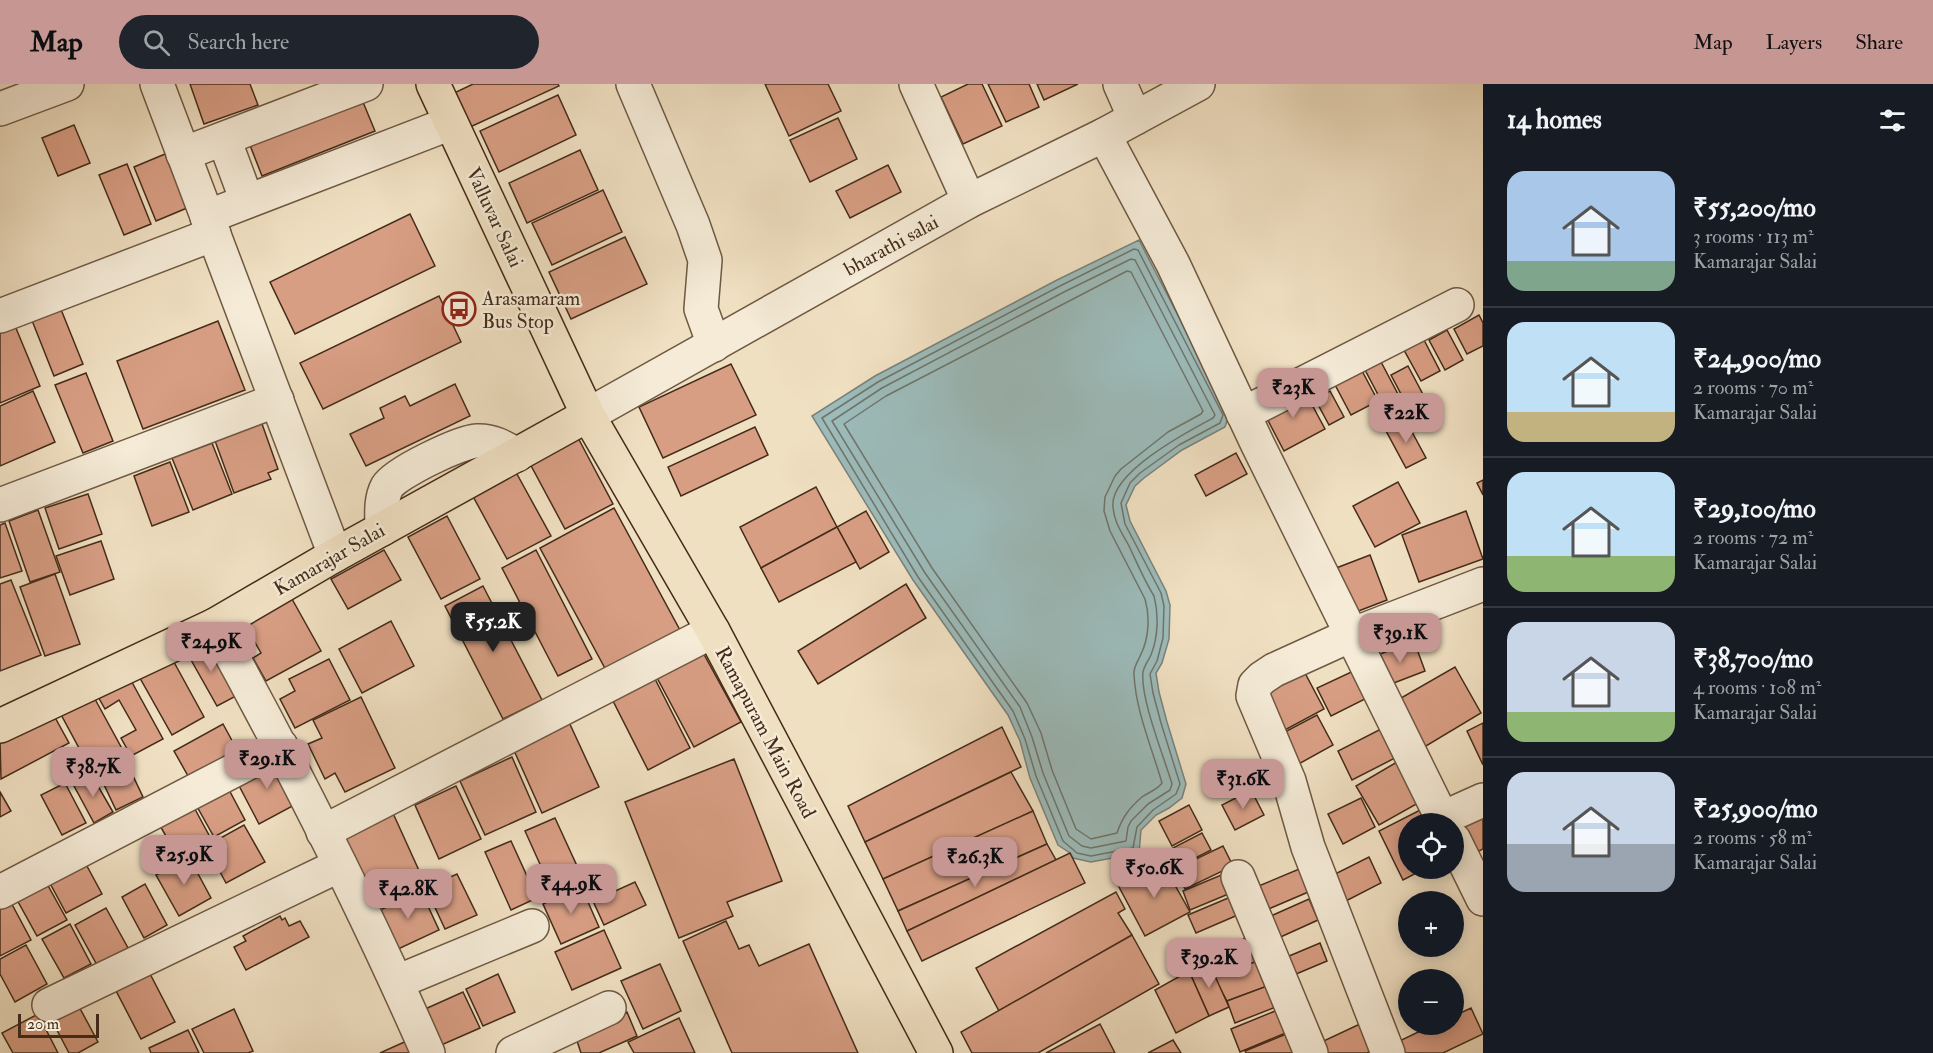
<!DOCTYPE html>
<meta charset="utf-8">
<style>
:root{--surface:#171b24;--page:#20242c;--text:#f1f3f6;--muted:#9ea1a6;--line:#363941;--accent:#c59692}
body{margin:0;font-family:"IM FELL Double Pica",serif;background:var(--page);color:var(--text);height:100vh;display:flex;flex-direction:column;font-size:22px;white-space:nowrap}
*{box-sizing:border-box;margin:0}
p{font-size:20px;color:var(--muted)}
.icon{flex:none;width:33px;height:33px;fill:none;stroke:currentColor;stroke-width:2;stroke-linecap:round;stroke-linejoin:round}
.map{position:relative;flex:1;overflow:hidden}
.panel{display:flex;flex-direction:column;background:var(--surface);width:450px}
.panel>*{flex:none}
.buttons{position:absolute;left:1398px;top:729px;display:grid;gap:12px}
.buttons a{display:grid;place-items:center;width:66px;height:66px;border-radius:50%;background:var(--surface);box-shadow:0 3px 15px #0003;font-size:30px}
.scale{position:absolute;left:18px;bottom:15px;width:81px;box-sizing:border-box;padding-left:6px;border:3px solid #442c19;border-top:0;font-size:16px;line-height:21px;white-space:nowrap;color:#442c19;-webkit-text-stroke:4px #f5ebd7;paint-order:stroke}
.price{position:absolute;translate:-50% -51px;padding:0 14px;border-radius:12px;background:var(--accent);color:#111;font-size:20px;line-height:39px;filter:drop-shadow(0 2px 3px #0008)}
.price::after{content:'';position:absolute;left:50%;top:36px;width:18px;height:14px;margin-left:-9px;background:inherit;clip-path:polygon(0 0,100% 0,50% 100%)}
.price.active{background:#222;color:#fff}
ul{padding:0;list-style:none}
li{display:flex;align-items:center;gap:18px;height:150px;padding:0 24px}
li+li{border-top:2px solid var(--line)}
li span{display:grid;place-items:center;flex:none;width:168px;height:120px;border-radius:18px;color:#555}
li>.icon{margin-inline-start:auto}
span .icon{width:72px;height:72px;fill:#fffc;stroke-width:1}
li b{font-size:26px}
h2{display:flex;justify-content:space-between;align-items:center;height:72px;padding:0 24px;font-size:26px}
header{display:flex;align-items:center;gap:36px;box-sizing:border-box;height:84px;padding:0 30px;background:var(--accent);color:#111}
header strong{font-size:28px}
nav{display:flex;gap:33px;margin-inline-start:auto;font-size:21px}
.search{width:420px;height:54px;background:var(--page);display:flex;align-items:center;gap:15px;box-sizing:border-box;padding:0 21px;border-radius:33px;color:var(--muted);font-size:22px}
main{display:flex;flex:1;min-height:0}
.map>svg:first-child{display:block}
.water{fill:#9cbbba;stroke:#79827a;stroke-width:1.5}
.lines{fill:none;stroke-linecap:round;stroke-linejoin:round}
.shore{stroke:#70746a;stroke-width:1.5}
.building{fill:#d89e84;stroke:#442c19;stroke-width:1.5}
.minor-casing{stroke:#6f5943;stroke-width:36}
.major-casing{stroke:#442c19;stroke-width:36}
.minor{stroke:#f5ebd7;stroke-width:33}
.major{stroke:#f0e0c2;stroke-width:33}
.labels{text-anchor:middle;stroke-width:5;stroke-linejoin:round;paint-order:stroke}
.street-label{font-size:20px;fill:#442c19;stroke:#f5ebd7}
.poi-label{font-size:20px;fill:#442c19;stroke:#f5ebd7;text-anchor:start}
</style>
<header>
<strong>Map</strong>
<div class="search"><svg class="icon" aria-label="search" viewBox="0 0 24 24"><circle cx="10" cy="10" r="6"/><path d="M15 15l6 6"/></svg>Search here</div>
<nav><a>Map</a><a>Layers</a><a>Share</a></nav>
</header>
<main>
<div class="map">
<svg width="1483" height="969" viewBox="0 0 1483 969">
<rect width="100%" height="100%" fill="#f0e0c2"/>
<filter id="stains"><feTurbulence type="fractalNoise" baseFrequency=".00333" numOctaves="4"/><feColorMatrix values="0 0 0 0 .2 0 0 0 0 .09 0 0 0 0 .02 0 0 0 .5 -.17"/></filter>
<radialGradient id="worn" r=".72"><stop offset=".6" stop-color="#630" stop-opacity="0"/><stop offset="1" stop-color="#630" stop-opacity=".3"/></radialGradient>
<polygon class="water" points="1139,156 1229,330 1225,343 1182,366 1144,394 1135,402 1126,421 1130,437 1166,507 1170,521 1169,555 1162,579 1156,589 1159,608 1167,638 1186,700 1182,714 1169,724 1156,731 1141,746 1139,769 1091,778 1073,774 1070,769 1058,761 1030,694 1020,657 1008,631 913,496 812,332 875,292 1057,196"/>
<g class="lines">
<g class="shore">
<polygon points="1134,165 1138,166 1223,331 1220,339 1179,361 1140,389 1130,399 1121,419 1125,440 1161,509 1164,522 1163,554 1157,577 1150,590 1153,609 1161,639 1180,700 1176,710 1153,726 1137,743 1133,764 1091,772 1077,769 1063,757 1036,692 1025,655 1013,627 918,493 822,334 878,298 1060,202"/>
<path d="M1131,175L1135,176L1215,331L1213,334C1187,348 1109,389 1113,423C1114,438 1122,449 1129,462C1137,479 1144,496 1154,512C1159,531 1158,553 1151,571C1148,577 1144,582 1143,588C1140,614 1164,673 1172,700L1170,706L1148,720L1131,737L1128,743L1126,757L1091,764L1082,762L1069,752L1043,689L1032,653L1020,623L925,489L832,337L882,304L1064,208Z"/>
<path d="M1127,187L1131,188L1203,327L1201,330L1168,348L1121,385L1115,392L1105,413L1104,427L1110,447L1145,515C1150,532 1149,554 1141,570C1138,578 1133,583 1134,591C1136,628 1152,664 1162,699C1157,706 1149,708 1142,713C1129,724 1122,734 1117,749L1091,755L1076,745L1052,686L1041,649L1027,619L932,484L844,340L886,312Z"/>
</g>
</g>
<g class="building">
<polygon points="190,0 250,0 258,21 204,40"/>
<polygon points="473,0 558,0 559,2 468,44 452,10"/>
<polygon points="765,0 828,0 841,27 789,52"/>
<polygon points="968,0 982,0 1002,42 963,60 941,13"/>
<polygon points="988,0 1029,0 1039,23 1006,38"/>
<polygon points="1037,0 1078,0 1044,16"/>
<polygon points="358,6 375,47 262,92 246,51"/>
<polygon points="558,11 576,51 499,88 480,47"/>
<polygon points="838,34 857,75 810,98 790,56"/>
<polygon points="74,41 90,79 58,92 42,54"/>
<polygon points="580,66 598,106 527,139 509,99"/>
<polygon points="165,70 187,124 156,137 134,83"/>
<polygon points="127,80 151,140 124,151 99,91"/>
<polygon points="888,81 901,108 850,134 836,107"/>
<polygon points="603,106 622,148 552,181 532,139"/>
<polygon points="410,130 435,182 295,250 270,198"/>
<polygon points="625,153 647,200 571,235 549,188"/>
<polygon points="439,212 461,258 323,325 300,279"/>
<polygon points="60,223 83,280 54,292 31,234"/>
<polygon points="1479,231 1483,239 1483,262 1467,270 1454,245"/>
<polygon points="13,237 40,302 0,319 0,242"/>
<polygon points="218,237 245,306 143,345 117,277"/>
<polygon points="1447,246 1463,276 1445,286 1429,256"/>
<polygon points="1424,256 1440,287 1421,297 1404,266"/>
<polygon points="1380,276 1399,312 1383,320 1364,284"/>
<polygon points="731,280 756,331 663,374 639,323"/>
<polygon points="1408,282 1428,320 1411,329 1391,291"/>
<polygon points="1360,283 1378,317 1351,331 1333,297"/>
<polygon points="86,289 113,357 83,369 55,301"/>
<polygon points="455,300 470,332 366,382 350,350 384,334 380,324 405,312 410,322"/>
<polygon points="1303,304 1325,345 1284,367 1262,325"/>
<polygon points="33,307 55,358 0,382 0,322"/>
<polygon points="1330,307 1344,333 1329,341 1315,315"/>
<polygon points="1405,335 1426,374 1406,384 1385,345"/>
<polygon points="261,337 278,385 268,389 271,395 234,409 214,354"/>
<polygon points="755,343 768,371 681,412 668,383"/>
<polygon points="576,350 613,420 565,445 528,376"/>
<polygon points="212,359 232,410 193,426 172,374"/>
<polygon points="1236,369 1247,390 1206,412 1195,391"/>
<polygon points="170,378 189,428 152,442 134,392"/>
<polygon points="512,381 551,452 507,475 469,405"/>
<polygon points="1483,396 1483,411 1477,399"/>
<polygon points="1398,398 1420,439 1375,463 1353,422"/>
<polygon points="816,403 837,443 761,484 740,443"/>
<polygon points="88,410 102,450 59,465 45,424"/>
<polygon points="614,424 681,548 607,588 540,464"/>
<polygon points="38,426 60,488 30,498 9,437"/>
<polygon points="866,427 889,468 860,485 837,443"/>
<polygon points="1466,427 1483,475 1419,498 1402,451"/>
<polygon points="447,432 480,495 441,515 408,453"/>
<polygon points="5,439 22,487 0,494 0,441"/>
<polygon points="837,443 856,478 779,518 761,484"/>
<polygon points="101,457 114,495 70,511 56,472"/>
<polygon points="384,466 401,496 348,525 331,495"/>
<polygon points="536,466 592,575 558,592 502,484"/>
<polygon points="1370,471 1387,516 1348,531 1331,486"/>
<polygon points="55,490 80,560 45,572 20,503"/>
<polygon points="11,496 41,571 0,587 0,500"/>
<polygon points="906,500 926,534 818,600 798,567"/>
<polygon points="483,502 542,616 503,635 445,522"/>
<polygon points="292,515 321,567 266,597 253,574 261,569 245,541"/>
<polygon points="391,537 414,582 362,609 339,565"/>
<polygon points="206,556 236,612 217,622 186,567"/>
<polygon points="1414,557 1425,587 1386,602 1375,572"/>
<polygon points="701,565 741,638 694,663 655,590"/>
<polygon points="169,569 204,633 172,651 136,587"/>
<polygon points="329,575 350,616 295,644 280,615 295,607 289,595"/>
<polygon points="1362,583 1375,610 1331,632 1317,604"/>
<polygon points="1455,583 1481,629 1421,665 1394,618"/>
<polygon points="1305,589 1324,625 1283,647 1263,611"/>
<polygon points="128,591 163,655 131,672 121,654 136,646 119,616 105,625 96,609"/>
<polygon points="653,591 690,664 648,686 611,613"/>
<polygon points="90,606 126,672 93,690 58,625"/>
<polygon points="361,613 395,684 345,708 335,689 325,695 308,660 322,654 313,636"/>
<polygon points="52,628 69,659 1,695 0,656"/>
<polygon points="1317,631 1333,661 1295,682 1279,651"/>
<polygon points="568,636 599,703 542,729 512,662"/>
<polygon points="1483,639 1483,681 1467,647"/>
<polygon points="223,640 241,673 192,699 174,667"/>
<polygon points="1002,643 1021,683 865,758 848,722"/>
<polygon points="1381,645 1395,674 1352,696 1338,667"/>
<polygon points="275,672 300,718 259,740 235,694"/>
<polygon points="512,673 536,728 485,751 460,697"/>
<polygon points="125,675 143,713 116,726 98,688"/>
<polygon points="734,675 782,797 727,818 733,832 679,854 625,718"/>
<polygon points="1397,678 1420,718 1379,741 1356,702"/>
<polygon points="1011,688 1033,727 883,795 865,758"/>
<polygon points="91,690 113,728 94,739 73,700"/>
<polygon points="65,699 86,739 62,751 41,711"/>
<polygon points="227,702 245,736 214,753 195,719"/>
<polygon points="456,702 481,755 439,775 415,721"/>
<polygon points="1251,706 1264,731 1235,746 1222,721"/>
<polygon points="0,708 11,727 0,733"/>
<polygon points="1361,714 1375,743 1343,760 1328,730"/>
<polygon points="190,716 210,753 177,771 156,735"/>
<polygon points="1189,721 1202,746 1172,762 1159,737"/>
<polygon points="1426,723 1434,740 1408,740 1408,784 1426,784 1403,796 1379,747"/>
<polygon points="1483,724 1483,765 1471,771 1456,737"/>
<polygon points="392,727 421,791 371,814 342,750"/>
<polygon points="1033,727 1047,760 898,827 883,795"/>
<polygon points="555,734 583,795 553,809 525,747"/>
<polygon points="244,741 265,778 226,799 206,762"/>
<polygon points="1202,749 1211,766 1178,783 1169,766"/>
<polygon points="511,757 537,814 511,826 485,768"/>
<polygon points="1047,760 1056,776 907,847 898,827"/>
<polygon points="1223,762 1233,782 1185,805 1175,785"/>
<polygon points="1070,769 1085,799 922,877 907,847"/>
<polygon points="81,771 102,810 66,829 45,790"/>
<polygon points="189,773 211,814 179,832 156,791"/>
<polygon points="1369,773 1381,799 1344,818 1331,792"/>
<polygon points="1162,778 1190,828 1145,852 1118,801"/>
<polygon points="1304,783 1313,806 1264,827 1254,804"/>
<polygon points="1231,787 1238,806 1190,826 1183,807"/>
<polygon points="457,790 477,831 445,845 426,804"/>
<polygon points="46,798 67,836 37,852 16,814"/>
<polygon points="635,798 646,821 604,841 593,817"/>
<polygon points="145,800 167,841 144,854 122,813"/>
<polygon points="581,802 599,843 561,860 543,820"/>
<polygon points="421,807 439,846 396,866 378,827"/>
<polygon points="1116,808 1125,825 1118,829 1132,851 999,927 976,884"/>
<polygon points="1240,809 1247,827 1196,849 1188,831"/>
<polygon points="7,811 31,856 0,872 0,815"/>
<polygon points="1309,815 1318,836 1274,856 1264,835"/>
<polygon points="106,824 128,864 97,881 75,841"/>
<polygon points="280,832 282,836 285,834 289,842 300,837 309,853 246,886 234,863 246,857 243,852"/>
<polygon points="726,837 739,865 749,861 759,882 809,860 858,969 732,969 683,857"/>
<polygon points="70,840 91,880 64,894 42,855"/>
<polygon points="604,846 621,884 572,906 555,868"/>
<polygon points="1256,850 1266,874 1214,893 1205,870"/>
<polygon points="1132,851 1159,900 1038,969 972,969 961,948"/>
<polygon points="1320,859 1327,877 1289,893 1282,875"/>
<polygon points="26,861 47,900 15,918 0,890 0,875"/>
<polygon points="1266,874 1278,898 1227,917 1214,893"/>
<polygon points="1209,879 1229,923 1209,932 1189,887"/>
<polygon points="660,880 681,927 643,945 621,897"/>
<polygon points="147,884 175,938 141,955 113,901"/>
<polygon points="1189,887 1209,932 1176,949 1155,906"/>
<polygon points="498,890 515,928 483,942 466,905"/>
<polygon points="1278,898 1286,919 1235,939 1227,917"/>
<polygon points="463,908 480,944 439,962 423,926"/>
<polygon points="76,917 98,958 78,969 69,969 49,931"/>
<polygon points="1285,923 1295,945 1240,968 1231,945"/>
<polygon points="1471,924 1483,950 1443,969 1397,969 1393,960 1435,940 1454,940 1454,932"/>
<polygon points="234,925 253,967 248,969 204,969 192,945"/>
<polygon points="627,928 637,952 599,969 581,969 575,951"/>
<polygon points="38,930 58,969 13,969 2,949"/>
<polygon points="679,934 695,969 634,969 628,958"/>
<polygon points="1362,939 1375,965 1367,969 1319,969 1315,961"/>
<polygon points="1100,940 1115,969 1046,969"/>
<polygon points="188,946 199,969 151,969 149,964"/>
<polygon points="1296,946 1303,969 1246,969 1245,967"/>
<polygon points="411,955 418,969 380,969"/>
<polygon points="1173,956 1181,969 1148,969"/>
</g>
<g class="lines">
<g class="minor-casing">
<g id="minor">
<polyline points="157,0 335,471"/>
<polyline points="633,0 693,141 705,176 701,225 714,261"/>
<polyline points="916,0 969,117"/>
<polyline points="1120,0 1135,34"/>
<polyline points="0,25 67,0"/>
<polyline points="1104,51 1173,180 1257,359 1445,740"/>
<polyline points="224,55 247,117"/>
<polyline points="183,70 366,0"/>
<polyline points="207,133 451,39"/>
<polyline points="0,232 214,150"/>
<polyline points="1243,330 1457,221"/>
<polyline points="588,331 969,117 1104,51 1198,0"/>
<polyline points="0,421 277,316"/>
<path d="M382,445C382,432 380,416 387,403C395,389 460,358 477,357C492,356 505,364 517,371"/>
<path d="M215,541C292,681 364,823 428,969"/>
<polyline points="1443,734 1483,716"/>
<polyline points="323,748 713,547"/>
<polyline points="1454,756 1483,815"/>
<polyline points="1238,793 1311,969"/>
<polyline points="0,808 281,662"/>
<polyline points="397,898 532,842"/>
<polyline points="49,921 340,781"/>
<polyline points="513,969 609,924"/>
<polyline points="1388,969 1308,763 1289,697 1253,612 1255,601 1262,594 1274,586 1351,551 1483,500"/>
</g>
</g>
<g class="major-casing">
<g id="major">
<polyline points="433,0 588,331 713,547 936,969"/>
<polyline points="0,642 215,541 335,471 588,331"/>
</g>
</g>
<use href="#minor" class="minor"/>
<use href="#major" class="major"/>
</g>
<defs>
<g id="bus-ring" transform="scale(1.725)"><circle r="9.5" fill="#f5ebd7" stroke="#8f2418" stroke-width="1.5"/><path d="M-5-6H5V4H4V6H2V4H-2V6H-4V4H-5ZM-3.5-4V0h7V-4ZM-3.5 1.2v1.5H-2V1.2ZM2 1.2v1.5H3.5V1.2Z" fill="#8f2418"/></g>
</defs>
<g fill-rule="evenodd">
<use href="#bus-ring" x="459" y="225"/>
</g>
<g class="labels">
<g class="street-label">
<text transform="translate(495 133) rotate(65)" y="7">Valluvar Salai</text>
<text transform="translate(891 161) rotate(-29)" y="7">bharathi salai</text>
<text transform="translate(329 475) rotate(-30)" y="7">Kamarajar Salai</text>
<text transform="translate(766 648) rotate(62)" y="7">Ramapuram Main Road</text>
</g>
<g class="poi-label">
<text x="482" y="221">Arasamaram<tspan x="482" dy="23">Bus Stop</tspan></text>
</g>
</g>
<rect width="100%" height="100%" filter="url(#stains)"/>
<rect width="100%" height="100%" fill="url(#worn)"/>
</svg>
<div class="buttons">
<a><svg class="icon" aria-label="locate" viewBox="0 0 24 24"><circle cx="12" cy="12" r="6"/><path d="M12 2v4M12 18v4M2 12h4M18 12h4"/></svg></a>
<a>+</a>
<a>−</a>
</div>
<div class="scale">20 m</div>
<b class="price" style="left:1293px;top:335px">₹23K</b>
<b class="price" style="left:1406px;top:360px">₹22K</b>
<b class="price active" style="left:493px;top:569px">₹55.2K</b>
<b class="price" style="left:1400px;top:580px">₹39.1K</b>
<b class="price" style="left:211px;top:589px">₹24.9K</b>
<b class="price" style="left:267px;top:706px">₹29.1K</b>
<b class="price" style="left:93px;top:714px">₹38.7K</b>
<b class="price" style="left:1243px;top:726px">₹31.6K</b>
<b class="price" style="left:184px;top:802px">₹25.9K</b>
<b class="price" style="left:975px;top:804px">₹26.3K</b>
<b class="price" style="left:1154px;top:815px">₹50.6K</b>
<b class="price" style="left:571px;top:831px">₹44.9K</b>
<b class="price" style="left:408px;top:836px">₹42.8K</b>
<b class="price" style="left:1209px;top:905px">₹39.2K</b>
</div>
<section class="panel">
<h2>14 homes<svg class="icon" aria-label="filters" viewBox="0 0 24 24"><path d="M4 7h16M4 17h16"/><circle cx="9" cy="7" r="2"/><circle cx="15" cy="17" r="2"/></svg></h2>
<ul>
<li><span style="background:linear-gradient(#a9c7e8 75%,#7fa58c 0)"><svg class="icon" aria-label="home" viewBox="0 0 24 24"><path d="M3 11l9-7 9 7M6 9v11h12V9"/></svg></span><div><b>₹55,200/mo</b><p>3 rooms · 113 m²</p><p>Kamarajar Salai</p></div></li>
<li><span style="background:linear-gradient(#bfe0f5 75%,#c2b280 0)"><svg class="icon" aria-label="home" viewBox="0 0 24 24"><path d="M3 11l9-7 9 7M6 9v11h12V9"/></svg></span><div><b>₹24,900/mo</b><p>2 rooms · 70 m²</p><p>Kamarajar Salai</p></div></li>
<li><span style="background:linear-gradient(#bfe0f5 70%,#8fb573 0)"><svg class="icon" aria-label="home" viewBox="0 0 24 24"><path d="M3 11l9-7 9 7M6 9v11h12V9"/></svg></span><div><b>₹29,100/mo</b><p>2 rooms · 72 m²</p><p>Kamarajar Salai</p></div></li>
<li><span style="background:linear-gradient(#c9d6e8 75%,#8fb573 0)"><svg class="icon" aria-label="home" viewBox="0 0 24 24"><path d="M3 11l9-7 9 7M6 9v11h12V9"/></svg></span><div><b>₹38,700/mo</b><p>4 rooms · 108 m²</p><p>Kamarajar Salai</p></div></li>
<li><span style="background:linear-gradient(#c9d6e8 60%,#9aa5b1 0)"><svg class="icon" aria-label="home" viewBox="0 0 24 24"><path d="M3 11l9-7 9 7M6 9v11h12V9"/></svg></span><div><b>₹25,900/mo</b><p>2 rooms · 58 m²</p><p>Kamarajar Salai</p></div></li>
</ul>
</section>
</main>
